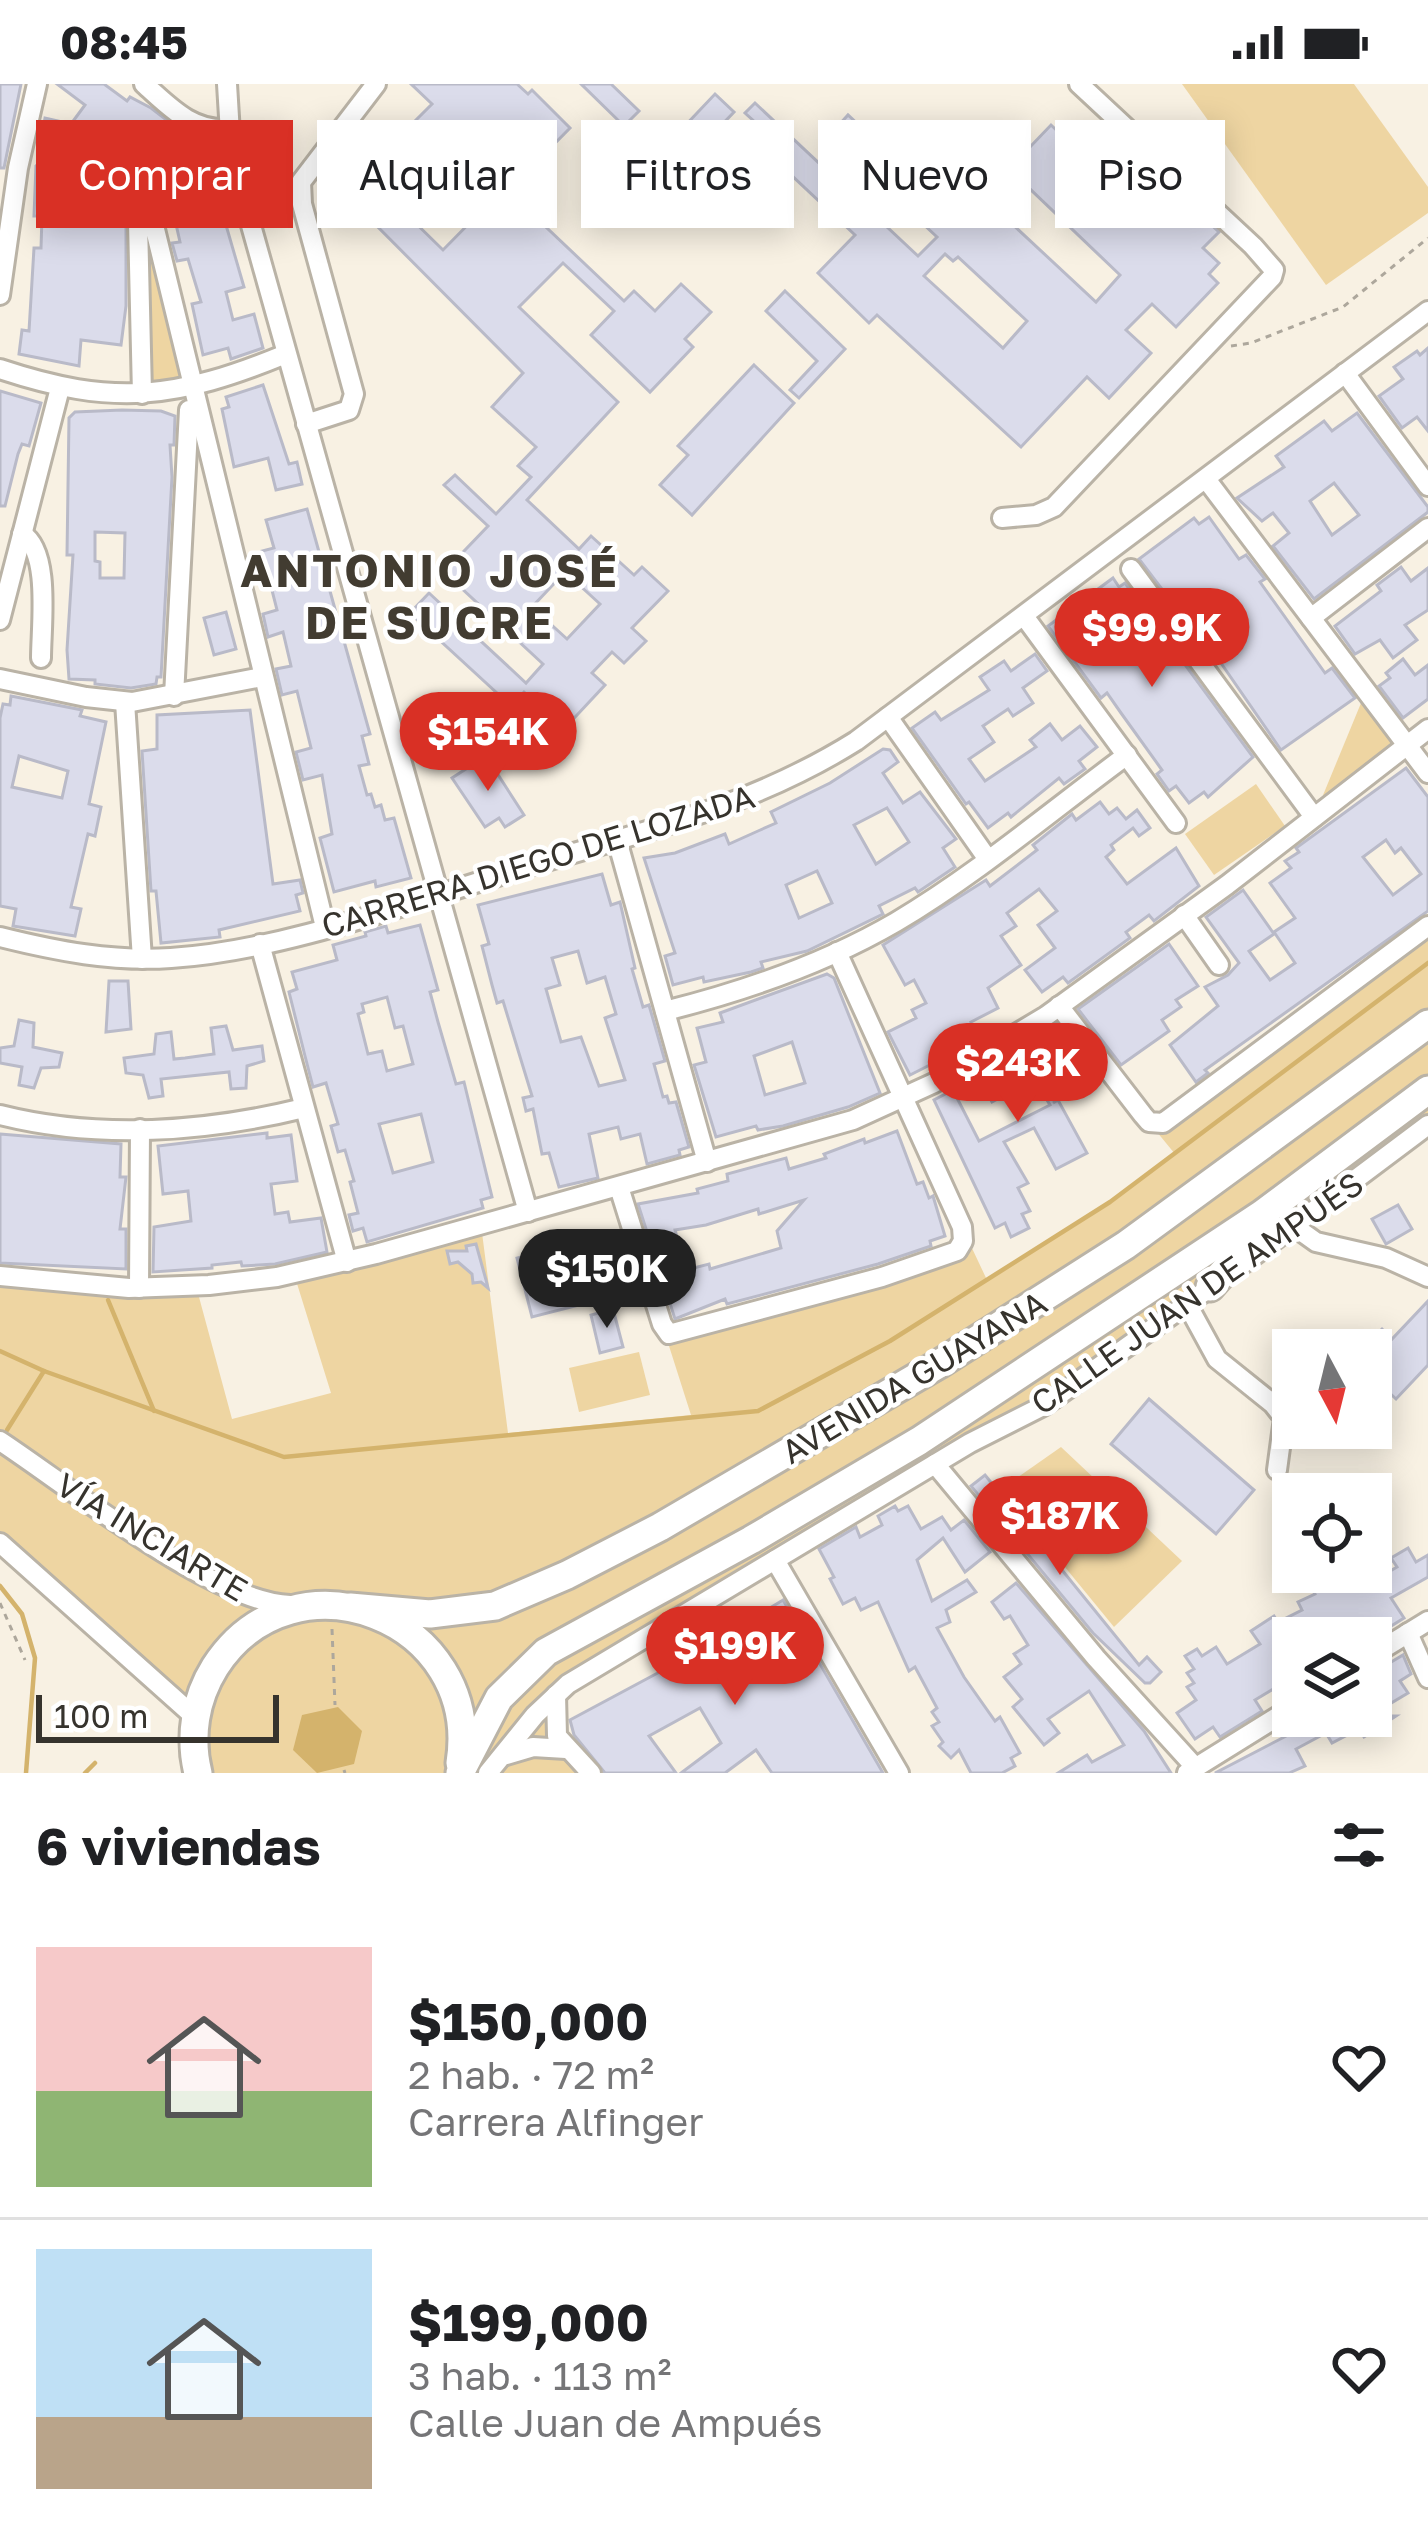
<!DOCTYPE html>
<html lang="es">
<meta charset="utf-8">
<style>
:root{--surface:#fff;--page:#f2f2f2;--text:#202124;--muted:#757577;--line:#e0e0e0;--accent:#d93025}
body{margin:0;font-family:"Golos Text",sans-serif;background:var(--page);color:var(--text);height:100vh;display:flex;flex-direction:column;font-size:45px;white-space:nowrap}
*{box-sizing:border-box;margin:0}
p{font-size:39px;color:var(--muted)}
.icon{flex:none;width:66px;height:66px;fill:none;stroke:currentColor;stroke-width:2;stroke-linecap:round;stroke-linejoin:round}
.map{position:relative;height:1689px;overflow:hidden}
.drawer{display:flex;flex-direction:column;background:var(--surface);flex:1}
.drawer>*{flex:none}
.top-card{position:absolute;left:36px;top:36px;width:1356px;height:108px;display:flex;gap:24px}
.needle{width:78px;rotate:173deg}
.controls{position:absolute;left:1272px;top:1245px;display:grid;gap:24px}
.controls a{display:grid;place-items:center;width:120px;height:120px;border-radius:0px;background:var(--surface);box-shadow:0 6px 30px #0003;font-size:60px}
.scale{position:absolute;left:36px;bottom:30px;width:243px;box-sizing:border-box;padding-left:12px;border:6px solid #36332d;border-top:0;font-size:33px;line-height:42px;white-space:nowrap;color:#36332d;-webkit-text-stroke:9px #fff;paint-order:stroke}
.price{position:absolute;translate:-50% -102px;padding:0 27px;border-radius:42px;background:var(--accent);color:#fff;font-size:39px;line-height:78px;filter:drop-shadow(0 3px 6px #0008)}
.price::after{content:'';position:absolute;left:50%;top:72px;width:36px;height:27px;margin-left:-18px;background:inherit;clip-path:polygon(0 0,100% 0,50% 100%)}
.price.current{background:#222;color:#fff}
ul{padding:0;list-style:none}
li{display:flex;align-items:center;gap:36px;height:300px;padding:0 36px}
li+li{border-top:3px solid var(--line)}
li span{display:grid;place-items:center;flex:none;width:336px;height:240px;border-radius:0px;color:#555}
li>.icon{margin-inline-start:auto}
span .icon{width:144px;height:144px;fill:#fffc;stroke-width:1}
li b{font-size:51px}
h2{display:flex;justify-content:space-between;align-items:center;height:144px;padding:0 36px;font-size:51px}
.tag{padding:0 42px;border-radius:0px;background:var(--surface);box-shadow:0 6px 30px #0003;font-size:42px;line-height:108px}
.tag.current{background:var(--accent);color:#fff}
.status{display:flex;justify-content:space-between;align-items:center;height:84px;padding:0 60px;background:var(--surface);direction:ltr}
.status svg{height:33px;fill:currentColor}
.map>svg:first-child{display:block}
.green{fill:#eed5a2}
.water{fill:#d4b36c}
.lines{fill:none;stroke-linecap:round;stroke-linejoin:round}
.stream{stroke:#d4b36c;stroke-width:4.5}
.building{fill:#dbdceb;stroke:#b9bac8;stroke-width:3;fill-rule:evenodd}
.minor-casing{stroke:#bab3a6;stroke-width:24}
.highway-casing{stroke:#bab3a6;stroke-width:33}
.path{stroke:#ada79c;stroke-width:3;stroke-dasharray:6 6;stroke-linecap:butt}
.minor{stroke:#fff;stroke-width:18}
.highway{stroke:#fff;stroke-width:27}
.labels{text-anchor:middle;stroke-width:9;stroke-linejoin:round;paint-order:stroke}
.street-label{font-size:33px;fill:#36332d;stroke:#fff}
.district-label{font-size:45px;font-weight:bold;letter-spacing:3px;fill:#423c31;stroke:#fff}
</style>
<div class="status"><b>08:45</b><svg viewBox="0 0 49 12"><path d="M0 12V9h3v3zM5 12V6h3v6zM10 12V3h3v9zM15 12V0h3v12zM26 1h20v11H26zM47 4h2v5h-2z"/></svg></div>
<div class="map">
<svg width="1428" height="1689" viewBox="0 0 1428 1689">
<rect width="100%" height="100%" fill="#f8f1e3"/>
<g class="green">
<polygon points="1182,0 1354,0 1428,103 1428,129 1326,201"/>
<polygon points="142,131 190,303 147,310"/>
<polygon points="1366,607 1407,661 1314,733"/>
<polygon points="1256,700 1285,742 1214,791 1185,750"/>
<polygon points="1428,842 1428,1041 1113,1275 568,1600 554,1635 591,1689 198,1689 194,1642 0,1459 0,1192 196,1202 232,1335 331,1309 294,1190 481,1141 508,1349 691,1331 662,1240 665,1246 950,1170 962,1143 987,1196 1110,1118 1175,1070 1143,1031 1156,1040"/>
<polygon points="639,1268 650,1311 579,1328 569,1284"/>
<polygon points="1061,1363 1182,1477 1114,1543 1001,1405"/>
</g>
<polygon class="water" points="338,1623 362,1647 354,1680 317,1689 293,1666 302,1631"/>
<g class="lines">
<g class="stream">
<polyline points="108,1216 154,1327"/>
<polyline points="0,1267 44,1287 284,1373 758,1327 890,1257 1110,1118 1428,879"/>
<polyline points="7,1346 44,1287"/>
<polyline points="0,1502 22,1530 35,1574 26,1689"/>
<polyline points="85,1689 95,1679"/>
</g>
</g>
<g class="building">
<polygon points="0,0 21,0 4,84 0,84"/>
<polygon points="57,0 104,0 127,17 130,13 151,24 190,54 182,64 198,94 202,91 216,118 219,117 244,203 226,208 233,236 254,230 263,264 231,275 228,264 203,271 192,220 201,218 188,175 177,177 172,159 180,158 173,127 169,129 161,112 156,115 135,74 135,90 97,69 94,133 126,133 126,222 121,261 81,256 79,282 19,270 22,246 29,247 34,164 41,164 42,132 34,132 36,82 56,64 40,61 45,34 71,40 85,21"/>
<path d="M411,0H517L528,10L532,6L570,44L504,111L526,133L530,128L624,217L634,207L655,227L681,200L711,228L685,255L693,263L650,308L591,251L614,227L563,179L519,223L618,318L527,416L579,465L591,452L634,491L642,483L668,507L632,544L646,557L624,579L612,568L592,589L605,601L564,645L524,608L511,622L410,529L429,509L526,599L543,580L444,488L488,442L444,401L455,391L496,430L531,393L518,382L536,363L492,323L523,289L355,120L420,54L409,43L432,20ZM450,59L500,108L443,166L393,117ZM565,488L600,520L567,555L532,523Z"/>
<polygon points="581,0 611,0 639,27 624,42"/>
<polygon points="715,10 734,28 689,75 658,53 671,40 680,47"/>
<path d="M755,19L918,172L937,153L829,52L848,31L961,137L983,113L1096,218L1120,191L1009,85L1051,41L1142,127L1167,101L1219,148L1203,164L1219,179L1209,190L1218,199L1176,243L1152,220L1126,246L1151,269L1109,314L1087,293L1021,363L877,231L869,239L818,189L855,151L756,58L766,48L745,29ZM945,170L953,177L958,173L1027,237L1003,264L924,192Z"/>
<polygon points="785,207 845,265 799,314 790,306 817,277 766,227"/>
<polygon points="1428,264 1428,347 1417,333 1402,344 1379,312 1403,295 1394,283 1417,267 1420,271"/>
<polygon points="754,281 794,319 692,431 660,401 688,371 678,362"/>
<polygon points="263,301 289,380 297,378 302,400 276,406 268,374 234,383 222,325 229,323 226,313"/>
<polygon points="0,307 41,319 29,362 22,360 18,370 5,422 0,422"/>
<path d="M122,326L161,327L175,332L174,361H170L172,393L161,593H157L156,600L131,604L95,600V596L69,595L67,566L73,471H67L69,334L75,328ZM95,448L125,449L124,494H100V478L95,477Z"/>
<path d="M1357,329L1428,423V428L1314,515L1273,462L1289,449L1273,429L1262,437L1237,414L1284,383L1276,372L1324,337L1332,347ZM1334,399L1359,431L1332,451L1310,417Z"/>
<polygon points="307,425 370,650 362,652 369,680 359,682 367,711 371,710 375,723 381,721 385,736 394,734 411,794 376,803 375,797 334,808 320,754 332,750 322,691 303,696 296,668 311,664 297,607 282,611 276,585 291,582 283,548 268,553 263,530 277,526 262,467 274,464 266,436"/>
<polygon points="1209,433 1239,475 1246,471 1265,495 1260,498 1325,589 1332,584 1355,614 1281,666 1196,543 1193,546 1139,475 1194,434 1199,440"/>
<polygon points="1401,483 1411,497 1428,484 1428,526 1405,541 1417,556 1393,574 1380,556 1355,570 1335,542 1381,507 1377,501"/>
<polygon points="1113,494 1119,503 1125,499 1253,673 1208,713 1204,708 1189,719 1176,702 1169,707 1157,690 1162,686 1121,629 1107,609 1101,614 1048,542"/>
<polygon points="226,528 236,565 214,571 204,534"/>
<polygon points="1035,570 1047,587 1023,604 1033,619 1013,632 1008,625 983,642 994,658 969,675 985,697 1036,663 1030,656 1050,640 1062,656 1080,642 1097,663 1079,677 1085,685 1064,700 1059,694 1011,733 1008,729 988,744 969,718 966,720 912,644 935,628 941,636 989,606 980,593 1004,577 1011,587"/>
<polygon points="1403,575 1415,591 1428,581 1428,615 1403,634 1379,602 1390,594 1386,589"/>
<path d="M11,612L82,626L80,632L106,638L89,720L101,723L95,752L88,750L71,823L81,825L75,852L13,842L16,825L0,822V634L3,620L10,621ZM19,672L68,687L62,714L12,703Z"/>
<polygon points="250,626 273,800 300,796 303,809 296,811 300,827 219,846 220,853 161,859 156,807 151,807 142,667 157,665 157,631"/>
<path d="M883,665L890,666L898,678L883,689L903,719L920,708L956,755L943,764L955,783L918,808L915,804L879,822L883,830L807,867L761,878L763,884L751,888L704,898L703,893L673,901L665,872L675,869L644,774L675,769L725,750L729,760L758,747L776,739L771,728L830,699ZM887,724L909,758L876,780L854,741ZM817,787L832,819L799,834L786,801Z"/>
<polygon points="486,672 524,731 505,743 499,734 485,743 452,694"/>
<path d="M1406,684L1428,713V827L1205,986L1208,989L1196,998L1170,961L1218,922L1205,903L1228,891L1239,879L1206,833L1243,806L1274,850L1249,867L1270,896L1295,879L1274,848L1295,834L1270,799L1291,784L1285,777L1299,768L1296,764ZM1386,756L1395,769L1401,764L1421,790L1393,811L1363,773Z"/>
<polygon points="1100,718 1109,730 1117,724 1126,735 1137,726 1150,744 1139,752 1133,744 1111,761 1114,766 1106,773 1127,800 1176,764 1199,802 1154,837 1149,831 1126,848 1130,854 1068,899 1063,893 1042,908 1025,886 1055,864 1038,841 1057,827 1039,805 1007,829 1016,842 1001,852 1021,881 988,904 998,924 971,938 981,955 910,991 888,948 916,934 912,926 926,919 914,896 905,901 883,861 986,796 990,802 1037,766 1033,761 1072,730 1076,736"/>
<path d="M602,790L611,821L620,818L635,884L632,885L643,923L649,921L665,977L654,980L663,1013L667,1012L669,1019L676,1018L689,1063L679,1066L680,1071L647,1080L640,1050L621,1055L618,1043L589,1050L598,1094L559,1103L549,1069L542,1070L533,1025L526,1027L523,1014L532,1012L503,917L497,919L492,901L482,862L489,860L478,821ZM578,867L587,899L605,893L616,930L605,934L625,996L599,1002L581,953L561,958L546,905L560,901L552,874Z"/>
<path d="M420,841L438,906L430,908L438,938L456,1000L464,998L492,1113L481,1116L483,1124L367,1158L363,1144L353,1147L349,1131L358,1129L350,1098L354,1097L345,1066L338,1068L331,1042L338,1040L326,999L313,1003L305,972L289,908L297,905L292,888L337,876L333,861L366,852L365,848L386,842L388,849ZM387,913L395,944L403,942L413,980L387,987L382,967L368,970L358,930L364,928L362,920ZM421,1030L433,1078L393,1089L379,1040Z"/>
<polygon points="1169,860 1198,902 1176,916 1181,923 1162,936 1169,947 1121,981 1078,925"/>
<path d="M827,890L834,894L880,1009L848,1023L783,1042L758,1046L756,1042L716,1053L694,981L706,978L697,944L723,938L720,929ZM792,958L805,999L765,1011L754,972Z"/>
<polygon points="109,897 128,897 131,945 106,948"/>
<polygon points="19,936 34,939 33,963 62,969 59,983 41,984 34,1004 19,1001 22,983 0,979 0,964 14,962"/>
<polygon points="226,942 233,966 262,962 264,977 247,982 246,1004 231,1005 229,988 161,995 163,1012 149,1014 143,991 126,989 124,974 154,970 156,950 171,948 174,975 185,974 214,970 211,944"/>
<polygon points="1050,945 1057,945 1073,967 1068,970 1087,997 1053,1019 1058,1016 1087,1069 1056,1085 1034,1044 1004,1058 1028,1099 1018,1104 1030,1127 1022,1130 1029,1144 1011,1153 1005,1139 995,1144 934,1016 953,1006 979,1057 1050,1021 1034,995 992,1018 977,991"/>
<path d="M897,1047L917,1100L923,1098L929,1114L933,1112L945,1152L930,1157L931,1162L878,1180L727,1220L725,1215L675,1235L638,1120L698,1109L697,1105L728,1097L727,1090L786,1074L789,1085L826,1074L824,1070L864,1055L865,1059ZM804,1116L777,1147L781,1164L710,1185L709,1180L686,1186L675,1146L706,1141L758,1125L759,1130Z"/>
<polygon points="267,1049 267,1054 291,1051 297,1097 271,1100 275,1130 288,1128 290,1138 321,1134 327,1168 275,1180 242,1182 241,1178 212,1181 212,1184 153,1188 154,1143 191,1137 188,1107 163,1110 158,1062"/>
<polygon points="0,1050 121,1060 120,1093 126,1093 120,1145 126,1145 126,1185 0,1179"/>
<polygon points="1398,1121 1412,1145 1386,1160 1372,1135"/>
<polygon points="580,1158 595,1217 532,1233 517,1174"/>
<polygon points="476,1160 486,1196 488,1204 481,1198 473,1199 472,1190 458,1178 450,1180 447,1167 467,1167 466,1162"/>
<polygon points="1428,1217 1428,1281 1396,1315 1380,1300 1371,1309 1371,1266 1361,1266 1382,1245 1392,1255"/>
<polygon points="613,1225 623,1263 600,1269 591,1231"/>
<polygon points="1149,1315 1254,1406 1216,1450 1111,1360"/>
<polygon points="985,1391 1139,1581 1147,1573 1161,1588 1150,1599 1145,1599 1093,1549 971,1402"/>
<polygon points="895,1422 898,1427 908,1422 921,1445 942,1433 951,1446 964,1436 990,1468 965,1488 943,1454 917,1476 932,1517 967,1496 976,1508 946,1526 950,1538 937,1544 964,1593 995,1637 1000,1633 1020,1669 1011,1674 1015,1682 1002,1689 971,1689 959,1666 951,1674 939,1662 943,1658 932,1642 939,1638 932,1628 937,1624 915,1583 909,1587 878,1518 861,1526 855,1514 843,1520 830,1495 834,1493 819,1465 856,1443 860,1453 882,1441 878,1432"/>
<polygon points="1408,1464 1416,1478 1428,1471 1428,1493 1391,1514 1404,1534 1372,1554 1293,1554 1293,1593 1255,1616 1262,1627 1220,1653 1213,1643 1195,1655 1177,1629 1196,1616 1187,1603 1194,1599 1187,1589 1194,1585 1185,1572 1197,1565 1202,1572 1216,1563 1227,1580 1260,1560 1251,1547 1274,1532 1278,1538 1302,1526 1298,1518 1315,1510 1312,1503 1352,1488 1359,1505 1397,1483 1391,1474"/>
<polygon points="1016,1499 1144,1647 1171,1689 1058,1689 1087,1671 1092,1678 1124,1661 1089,1607 1048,1635 1059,1649 1044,1661 1013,1623 1022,1615 1004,1593 1021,1580 1014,1570 1028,1561 1010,1532 1004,1535 992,1518"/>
<polygon points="783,1516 883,1689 772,1689 756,1666 725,1689 681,1689 721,1659 700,1624 649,1652 676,1689 605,1689 574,1651 570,1636 695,1569 690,1561 711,1549 715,1557"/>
<polygon points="1403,1571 1411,1590 1400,1597 1408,1609 1371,1631 1371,1590"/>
<polygon points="1303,1632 1396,1632 1364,1653 1359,1645 1332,1659 1326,1649 1296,1665 1305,1682 1289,1689 1215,1689 1292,1649 1288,1642"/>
</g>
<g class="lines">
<g class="minor-casing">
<g id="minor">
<path d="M144,0C170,23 192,48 229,45"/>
<polyline points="227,0 231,66 238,95 528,1128"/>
<polyline points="0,211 18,84 37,0"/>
<path d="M0,285C114,323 176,315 286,270"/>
<polyline points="1345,289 1428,402"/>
<polyline points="142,310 138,138 146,130 152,133 325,843"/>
<polyline points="306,340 349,326 354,310 302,120 301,98 376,0"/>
<polyline points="1206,395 1428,689"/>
<polyline points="1002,434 1036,431 1054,423 1272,193 1274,186 1253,162 1079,0"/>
<path d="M22,450C51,467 41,542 41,574"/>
<polyline points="1131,485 1314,733"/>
<polyline points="1024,532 1176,739"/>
<polyline points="1311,534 1428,444"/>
<polyline points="0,536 60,304"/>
<polyline points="0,595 86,613 132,618 262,593"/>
<polyline points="174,612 189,326"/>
<polyline points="125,618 142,875"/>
<polyline points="888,633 987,774"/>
<polyline points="617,756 707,1078"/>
<polyline points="1184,831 1219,881"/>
<path d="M0,853C56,867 113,878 171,874C280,867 403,821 507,789C629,751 746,726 856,657L1428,227"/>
<polyline points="260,860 347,1178"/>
<polyline points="1059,922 1143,1031 1149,1038 1163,1039 1428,842"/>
<path d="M665,927C745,907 824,880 896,838C977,790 1051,727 1127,671"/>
<path d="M0,1031C99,1056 206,1048 304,1024"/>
<polyline points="619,1103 662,1240 669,1250 882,1193 957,1167 963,1157 962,1143 837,868"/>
<polyline points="1295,1143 1316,1158 1386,1174 1428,1193"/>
<polyline points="1240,1182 1428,1041"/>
<polyline points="0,1192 129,1204 209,1201 277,1193 376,1170 853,1036 934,999 1046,932 1227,801 1428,645"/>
<polyline points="139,1204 140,1045"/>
<polyline points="1187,1220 1217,1275 1273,1320 1284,1334 1277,1386"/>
<path d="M0,1357C70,1403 212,1518 290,1521"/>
<polyline points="935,1380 1096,1574 1196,1684"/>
<polyline points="0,1459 196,1634"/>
<polyline points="775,1476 899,1689"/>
<polyline points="1408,1549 1428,1594"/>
<polyline points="1371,1572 1428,1537"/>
<polyline points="556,1611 557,1652 591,1689"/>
<polyline points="506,1671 533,1663 566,1665"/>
<polyline points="488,1689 535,1631 568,1600 970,1359 1045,1321 1218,1198"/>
<polyline points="1187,1689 1293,1623"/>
</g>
</g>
<g class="highway-casing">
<g id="highway">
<polyline points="1210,1203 1263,1143"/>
<polyline points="350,1523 430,1530 495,1522 567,1491 660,1443 939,1280 1126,1161 1428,940"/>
<path d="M198,1689C189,1653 195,1615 215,1583C294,1461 483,1535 460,1679"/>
<polyline points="460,1689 499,1614 546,1568 751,1456 919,1357 1262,1130 1428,1006"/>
</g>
</g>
<g class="path">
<polyline points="1231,262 1251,259 1343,223 1428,154"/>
<polyline points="0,1519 25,1576"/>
<polyline points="332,1545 335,1621"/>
<polyline points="344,1686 345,1689"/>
</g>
<use href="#minor" class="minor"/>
<use href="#highway" class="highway"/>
</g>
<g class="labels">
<g class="street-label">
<text transform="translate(538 777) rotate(-17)" y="12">CARRERA DIEGO DE LOZADA</text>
<text transform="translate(1197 1209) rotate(-35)" y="12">CALLE JUAN DE AMPUÉS</text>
<text transform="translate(914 1293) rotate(-31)" y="12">AVENIDA GUAYANA</text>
<text transform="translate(152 1453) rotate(31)" y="12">VÍA INCIARTE</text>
</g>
<g class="district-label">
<text x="430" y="503">ANTONIO JOSÉ<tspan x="430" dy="52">DE SUCRE</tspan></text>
</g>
</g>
</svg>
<div class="controls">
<a><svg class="needle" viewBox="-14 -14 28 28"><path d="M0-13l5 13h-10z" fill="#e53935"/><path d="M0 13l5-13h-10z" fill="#757577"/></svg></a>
<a><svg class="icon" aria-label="locate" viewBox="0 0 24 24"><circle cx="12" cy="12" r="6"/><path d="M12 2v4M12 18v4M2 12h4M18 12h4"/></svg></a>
<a><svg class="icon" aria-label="layers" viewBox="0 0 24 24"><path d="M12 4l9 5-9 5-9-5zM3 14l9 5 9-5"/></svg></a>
</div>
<div class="scale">100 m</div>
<b class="price" style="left:1152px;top:606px">$99.9K</b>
<b class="price" style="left:488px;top:710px">$154K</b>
<b class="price" style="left:1018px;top:1041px">$243K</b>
<b class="price current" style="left:607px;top:1247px">$150K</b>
<b class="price" style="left:1060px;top:1494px">$187K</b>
<b class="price" style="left:735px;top:1624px">$199K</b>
<div class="top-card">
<a class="tag current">Comprar</a>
<a class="tag">Alquilar</a>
<a class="tag">Filtros</a>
<a class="tag">Nuevo</a>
<a class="tag">Piso</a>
</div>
</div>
<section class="drawer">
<h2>6 viviendas<svg class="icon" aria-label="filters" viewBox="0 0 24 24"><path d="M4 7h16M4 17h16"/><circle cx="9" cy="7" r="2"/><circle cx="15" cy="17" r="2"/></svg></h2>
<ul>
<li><span style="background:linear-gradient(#f6c9c9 60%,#8fb573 0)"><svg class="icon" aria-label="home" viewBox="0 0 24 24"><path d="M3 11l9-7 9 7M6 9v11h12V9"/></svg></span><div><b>$150,000</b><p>2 hab. · 72 m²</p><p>Carrera Alfinger</p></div><svg class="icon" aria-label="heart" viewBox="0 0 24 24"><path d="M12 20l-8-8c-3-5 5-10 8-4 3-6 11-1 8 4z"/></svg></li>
<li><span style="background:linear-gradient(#bfe0f5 70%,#b9a48a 0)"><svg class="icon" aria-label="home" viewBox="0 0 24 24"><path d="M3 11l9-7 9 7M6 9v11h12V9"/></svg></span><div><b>$199,000</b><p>3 hab. · 113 m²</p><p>Calle Juan de Ampués</p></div><svg class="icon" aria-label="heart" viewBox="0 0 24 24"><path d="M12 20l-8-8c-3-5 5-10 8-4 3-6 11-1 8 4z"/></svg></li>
</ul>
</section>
